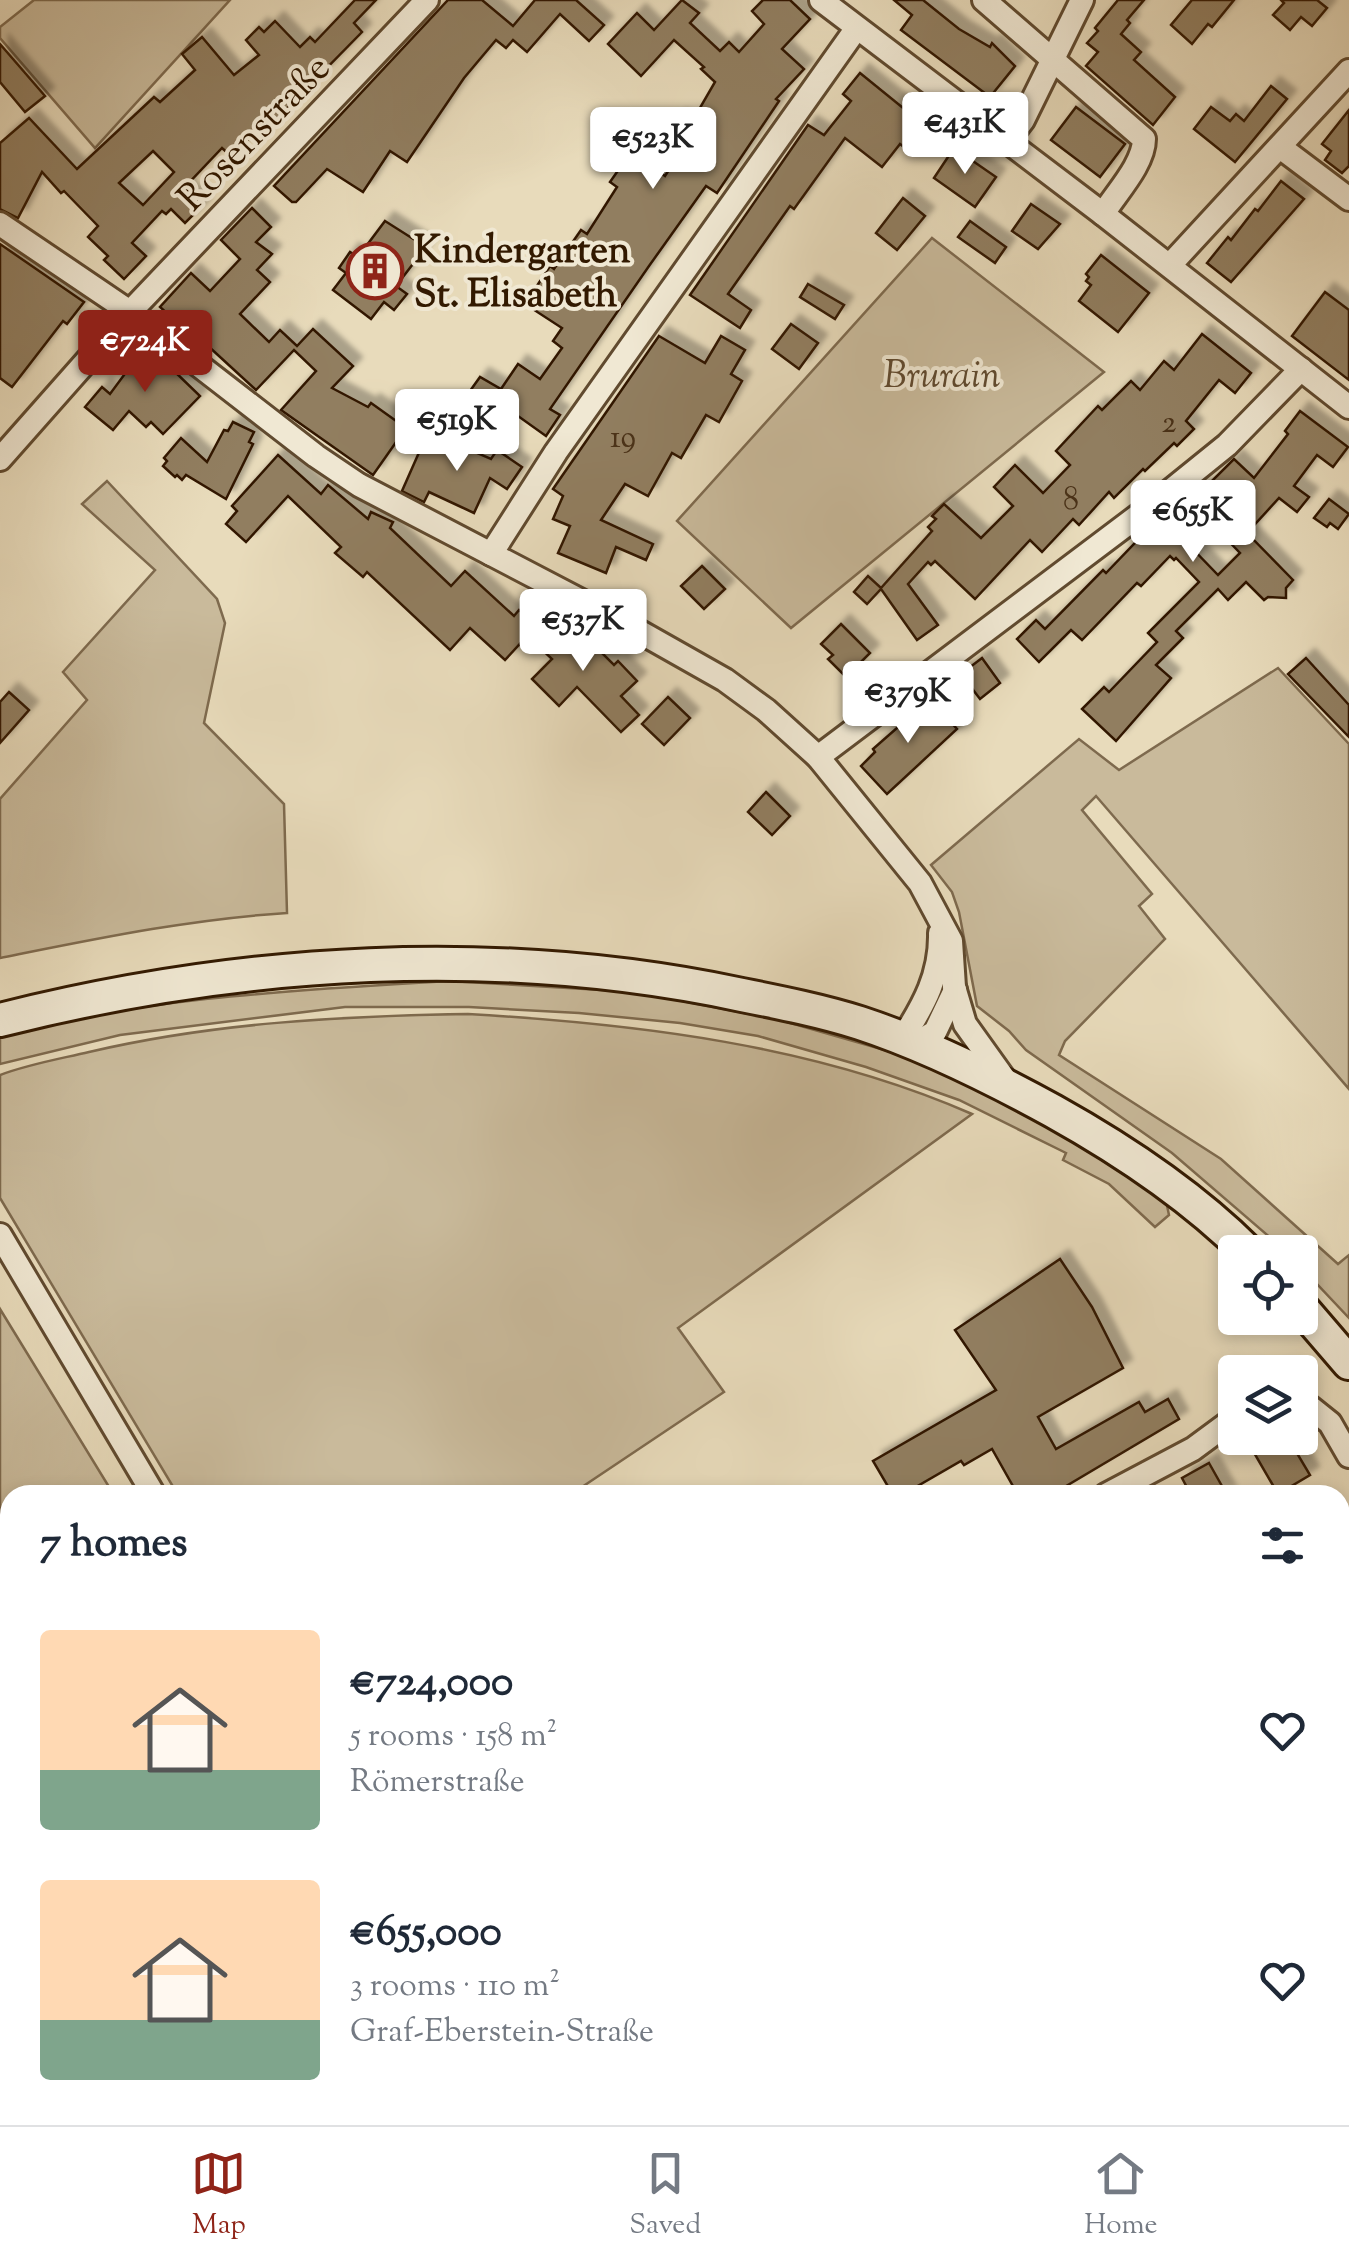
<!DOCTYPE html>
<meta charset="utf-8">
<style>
:root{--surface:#fff;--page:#f6f6f7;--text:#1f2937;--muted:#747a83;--line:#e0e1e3;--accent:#8f2418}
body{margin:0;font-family:"Sorts Mill Goudy",serif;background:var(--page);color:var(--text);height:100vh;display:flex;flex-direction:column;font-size:38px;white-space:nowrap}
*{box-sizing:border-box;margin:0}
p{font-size:32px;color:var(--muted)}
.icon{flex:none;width:55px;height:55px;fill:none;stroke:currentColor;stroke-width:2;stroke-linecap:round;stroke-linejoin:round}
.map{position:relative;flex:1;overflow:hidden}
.details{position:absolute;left:0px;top:1485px;width:1350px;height:640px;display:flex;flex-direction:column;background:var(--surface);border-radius:30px 30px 0 0;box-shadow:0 5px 15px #0003}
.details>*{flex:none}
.controls{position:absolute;left:1218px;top:1235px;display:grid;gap:20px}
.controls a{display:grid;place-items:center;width:100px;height:100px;border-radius:10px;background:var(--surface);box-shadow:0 5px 15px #0003;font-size:50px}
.price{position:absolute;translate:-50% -85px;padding:0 22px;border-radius:10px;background:#fff;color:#222;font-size:32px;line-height:65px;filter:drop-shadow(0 2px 5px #0008)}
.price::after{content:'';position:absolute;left:50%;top:60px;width:30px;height:22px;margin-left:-15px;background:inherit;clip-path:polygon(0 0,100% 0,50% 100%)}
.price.on{background:var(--accent);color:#fff}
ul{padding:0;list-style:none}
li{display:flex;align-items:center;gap:30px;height:250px;padding:0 40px}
li span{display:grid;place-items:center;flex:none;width:280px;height:200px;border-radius:10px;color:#555}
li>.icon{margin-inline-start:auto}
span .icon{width:120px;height:120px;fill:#fffc;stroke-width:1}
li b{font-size:42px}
h2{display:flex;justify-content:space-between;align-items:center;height:120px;padding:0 40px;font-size:42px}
.tab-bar{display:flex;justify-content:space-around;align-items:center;height:140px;border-top:2px solid var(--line);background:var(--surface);font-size:28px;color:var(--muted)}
.tab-bar a{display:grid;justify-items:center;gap:5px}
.tab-bar .on{color:var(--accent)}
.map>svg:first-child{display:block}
.green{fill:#c9ba9b;stroke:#7e6a4e;stroke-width:2.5}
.building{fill:#917e61;stroke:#321900;stroke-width:2.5;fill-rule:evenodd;filter:url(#shadow)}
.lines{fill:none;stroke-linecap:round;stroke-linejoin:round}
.minor-casing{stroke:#604a2f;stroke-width:28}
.secondary-casing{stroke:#321900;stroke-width:38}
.minor{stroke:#f0e8d3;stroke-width:22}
.secondary{stroke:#f0e8d3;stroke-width:32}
.labels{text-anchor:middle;stroke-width:8;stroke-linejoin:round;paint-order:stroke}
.number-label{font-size:32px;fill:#4a3218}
.street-label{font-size:38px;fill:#321900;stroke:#f0e8d3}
.poi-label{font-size:38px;font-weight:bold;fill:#321900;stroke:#f0e8d3;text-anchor:start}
.park-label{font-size:38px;font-style:italic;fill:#5f492e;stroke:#f0e8d3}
</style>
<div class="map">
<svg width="1349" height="2125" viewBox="0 0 1349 2125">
<defs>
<filter id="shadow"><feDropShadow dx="9" dy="-9" stdDeviation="2.5" flood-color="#0004"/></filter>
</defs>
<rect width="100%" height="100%" fill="#e8dbbb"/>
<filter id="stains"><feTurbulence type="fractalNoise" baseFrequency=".002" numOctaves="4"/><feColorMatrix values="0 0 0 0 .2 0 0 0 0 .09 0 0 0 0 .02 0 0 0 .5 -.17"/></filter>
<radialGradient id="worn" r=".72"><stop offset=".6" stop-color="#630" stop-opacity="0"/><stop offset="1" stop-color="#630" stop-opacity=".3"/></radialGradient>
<g class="green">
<polygon points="34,0 230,0 95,148 0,38 0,27"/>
<polygon points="932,238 1104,372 791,628 677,521"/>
<path d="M107,481L217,599L225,623L204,723L284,804L287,913C190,919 95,939 0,958V799L87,700L63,672L155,570L82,504Z"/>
<polygon points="1278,668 1349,744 1349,1089 1096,796 1082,810 1152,894 1139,906 1165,939 1065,1041 1059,1055 1221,1159 1338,1264 1349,1255 1349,1318 1300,1266 1300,1252 1287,1252 1172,1153 1026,1050 1009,1031 977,1006 959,912 952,892 931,865 1079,739 1119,770"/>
<path d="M449,981L636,992L780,1020L902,1055L988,1093L1065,1135L1166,1201L1169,1215L1155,1227L1109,1184L1063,1160L1066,1153L959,1100L866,1067L758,1036L680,1023L579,1013L469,1007H345L120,1035L0,1064V1036C145,997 300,990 449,981Z"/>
<path d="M468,1014C638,1024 815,1045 972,1114L678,1328L724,1392L570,1495H178L0,1198V1075C29,1064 59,1059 89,1052C213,1023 340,1016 468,1014Z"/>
<polygon points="0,1309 114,1495 10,1495 8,1998 0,1985"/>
<polygon points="1344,1527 1341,1584 1345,1641 1349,1648 1349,2125 451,2125 470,2115 1340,2115 1340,1530"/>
</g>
<g class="building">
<path d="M355,0H376L354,23L362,32L270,126L272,127L256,144L250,137L231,156L222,148L184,188L202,206L185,223L171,209L166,214L162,211L132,243L146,256L124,279L104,260L108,256L88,237L98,226L64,191L61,193L42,172L18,218L0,209V143L29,118L77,169L154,97L160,102L195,70L182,54L202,37L234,75L259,55L246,40L259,27L264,32L275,21L300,47L310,37L315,42ZM153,151L174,172L143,205L119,183Z"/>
<polygon points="448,0 482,0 513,26 535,0 576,0 604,25 589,41 560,14 527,52 513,40 506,48 496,40 464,78 407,162 390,151 363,192 327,169 296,202 292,202 274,186"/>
<polygon points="682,0 699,13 690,23 720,51 729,42 739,52 764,24 752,11 763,0 790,0 810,19 782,49 804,69 776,99 779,101 717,193 706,186 649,266 550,409 560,415 546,436 497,401 494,407 470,391 480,377 501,389 518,364 540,379 562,348 553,341 562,328 525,304 550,266 554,269 581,230 587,234 617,187 610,182 631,152 665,176 686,144 669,132 678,119 689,127 715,82 701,69 704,67 674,40 641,76 608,44 637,13 654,30"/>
<polygon points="894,0 923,0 959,29 990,47 992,43 1015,66 990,97 901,30 912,15"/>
<polygon points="1118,0 1144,0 1127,20 1130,23 1121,34 1141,52 1134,60 1175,97 1153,125 1086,66 1098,52 1087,43 1098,31 1095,28"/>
<polygon points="1192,0 1234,0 1212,27 1208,24 1192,44 1171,25"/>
<polygon points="1281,0 1317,0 1327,8 1312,26 1301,17 1290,30 1273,15 1284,3"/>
<polygon points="0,44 45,96 25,112 0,82"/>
<polygon points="860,73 929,129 912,153 900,144 882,167 845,138 794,209 790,206 728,294 751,310 740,328 690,295 808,125 824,135 851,101 843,94"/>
<polygon points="1271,86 1287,99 1235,162 1194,129 1211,107 1230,121 1236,114 1244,121"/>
<polygon points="1076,107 1125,144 1100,177 1051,140"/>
<polygon points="1349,110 1349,166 1342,173 1325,160 1331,151 1322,144"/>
<polygon points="954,148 996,177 975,207 934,178"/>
<polygon points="1281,181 1304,199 1231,282 1207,263 1228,237 1231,240 1255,209 1258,211"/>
<polygon points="903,198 925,216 897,250 876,233"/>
<polygon points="1031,204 1060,224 1038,249 1012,231"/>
<polygon points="252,208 271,227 256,242 272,254 257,270 270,282 240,314 269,342 280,330 297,346 313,329 353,366 332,388 368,407 371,403 406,428 373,475 281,410 316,371 294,350 256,390 183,323 181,326 160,307 191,273 210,291 240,259 221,240"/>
<polygon points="385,221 426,247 396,286 407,294 394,310 384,302 371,319 333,290 346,273 339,268 350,252 358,257"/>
<polygon points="970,221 1006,247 995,263 958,237"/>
<polygon points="0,244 84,302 67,324 63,321 12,387 0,378"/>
<polygon points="1101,255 1149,293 1118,332 1079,301 1091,285 1086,281 1089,277 1086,274"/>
<polygon points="808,284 844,305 835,319 800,297"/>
<polygon points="1325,292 1349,310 1349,380 1292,336"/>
<polygon points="791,324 818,343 799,369 772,349"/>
<polygon points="1202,334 1251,373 1235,393 1219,380 1186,421 1194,429 1177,446 1174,443 1145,471 1143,469 1114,498 1109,492 1079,525 1073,519 1042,552 1030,540 975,599 935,561 931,565 928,562 908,584 938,625 917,640 881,589 867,604 854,592 868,576 881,588 932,531 928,527 936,519 932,516 944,504 981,538 1013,506 994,487 1015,465 1043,493 1070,465 1056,451 1098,406 1102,410 1131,381 1140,390 1164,361 1174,370"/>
<polygon points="659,336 705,363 721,336 745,350 731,374 742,381 719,422 706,415 681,458 672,453 648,496 625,484 601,520 653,544 646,560 616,547 606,573 558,553 570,526 553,519 563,496 553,489"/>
<polygon points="144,348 171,368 200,396 163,434 151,422 146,427 129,411 113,430 85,407 102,387 110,394"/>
<path d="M1300,411L1348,447L1333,467L1317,455L1294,486L1309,497L1297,512L1279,498L1247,533L1293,580L1286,588V598L1268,597L1264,600L1246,582L1228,600L1218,589L1176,631L1183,638L1156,665L1171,678L1116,741L1082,709L1104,687L1109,692L1157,642L1148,633L1199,582L1176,558L1174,560L1170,556L1141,586L1137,583L1082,640L1071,630L1039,662L1017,639L1036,620L1045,629L1103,570L1106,573L1135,543L1166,516L1169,519L1200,489L1202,491L1234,459L1254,478L1288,434L1285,431ZM1211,523L1240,553L1218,575L1189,545Z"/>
<polygon points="233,422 254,432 249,442 253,444 226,499 186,475 182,480 177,475 175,477 163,466 167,461 164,458 181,438 207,462 224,430 228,431"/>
<polygon points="425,439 448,449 452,442 491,459 497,450 522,467 507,489 490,478 474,513 429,492 424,502 402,491"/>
<polygon points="278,455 321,494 328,485 368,519 371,512 393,522 390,528 451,586 465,571 514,616 519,610 537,625 505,660 470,628 450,650 367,572 363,577 335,553 341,547 288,496 246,542 226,524 237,511 232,506"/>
<polygon points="1329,499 1349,514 1338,529 1330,523 1327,527 1314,518"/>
<polygon points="702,566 725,589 704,609 681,586"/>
<polygon points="546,616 575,644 584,635 614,665 618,661 637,681 621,696 639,715 621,732 577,687 559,706 532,679 552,659 528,636"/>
<polygon points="841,624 870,653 846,677 828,659 833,655 821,644"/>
<polygon points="982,658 1000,683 980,699 961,674"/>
<polygon points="1306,658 1349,705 1349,737 1288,674"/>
<polygon points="9,692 29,710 0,743 0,702"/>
<polygon points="668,697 690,718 664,745 642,724"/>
<polygon points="930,699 957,729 887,794 861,766 875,752 873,749"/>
<polygon points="766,792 790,816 772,835 748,812"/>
<polygon points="1060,1259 1092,1307 1123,1368 1038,1417 1056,1449 1139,1402 1145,1412 1168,1399 1179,1419 1051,1495 1018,1495 992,1449 964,1465 961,1461 902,1495 893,1495 873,1461 996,1390 955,1330"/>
<polygon points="1277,1438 1288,1438 1310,1475 1278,1494 1253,1451"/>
<polygon points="1209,1463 1227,1495 1191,1495 1182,1478"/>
</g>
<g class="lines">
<g class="minor-casing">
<g id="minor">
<polyline points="821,0 1103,214 1349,407"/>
<path d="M984,0L1144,139C1144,164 1116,193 1103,214"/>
<polyline points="1007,141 1023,120 1082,0"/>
<polyline points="1280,147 1349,199"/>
<polyline points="0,224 130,312 316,456 359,485 633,628 725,680 766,710 818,757 920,883 951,941 954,987 965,1024 1008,1084"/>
<polyline points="1170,265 1349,71"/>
<polyline points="0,459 130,312 427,0"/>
<polyline points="491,554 556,452 856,29"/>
<polyline points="818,757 1159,500 1227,445 1301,369"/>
<path d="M902,1039C924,1005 941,974 940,933"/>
<polyline points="915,1044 935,1032 955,990"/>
<polyline points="0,1235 154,1495"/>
<polyline points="1300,1399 1330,1423 1349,1456"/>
<polyline points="1106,1495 1193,1449 1235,1418"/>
<polyline points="0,2038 10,2055"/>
<polyline points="47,2115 53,2125"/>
<polyline points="102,2125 108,2115"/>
<polyline points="359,2125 362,2115"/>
</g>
</g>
<g class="secondary-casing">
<g id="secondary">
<path d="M0,1020C242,959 497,943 742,995C782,1003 822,1011 860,1023C927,1045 991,1077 1053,1111C1123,1150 1191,1195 1248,1252"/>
<polyline points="1300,1306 1349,1363"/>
</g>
</g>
<use href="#minor" class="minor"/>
<use href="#secondary" class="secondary"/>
</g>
<defs>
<g id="building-ring" transform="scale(2.875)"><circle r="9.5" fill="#f0e8d3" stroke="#8f2418" stroke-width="1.5"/><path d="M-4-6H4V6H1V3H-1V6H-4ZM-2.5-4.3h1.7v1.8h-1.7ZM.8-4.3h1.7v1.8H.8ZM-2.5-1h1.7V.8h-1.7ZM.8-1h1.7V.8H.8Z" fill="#8f2418"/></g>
</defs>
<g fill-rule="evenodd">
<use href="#building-ring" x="375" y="271"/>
</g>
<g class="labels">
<g class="number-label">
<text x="1169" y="432">2</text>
<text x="623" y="447">19</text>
<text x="1071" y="509">8</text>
</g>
<g class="street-label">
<text transform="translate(253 132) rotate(-46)" y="13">Rosenstraße</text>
</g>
<g class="poi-label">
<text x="414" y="262">Kindergarten<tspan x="414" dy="44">St. Elisabeth</tspan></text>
</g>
<g class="park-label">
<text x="942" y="387">Brurain</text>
</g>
</g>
<rect width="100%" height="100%" filter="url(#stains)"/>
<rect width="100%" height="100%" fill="url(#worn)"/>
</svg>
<div class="controls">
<a><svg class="icon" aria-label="locate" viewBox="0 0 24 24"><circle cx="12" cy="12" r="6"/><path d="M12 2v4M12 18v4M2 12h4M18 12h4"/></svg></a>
<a><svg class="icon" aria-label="layers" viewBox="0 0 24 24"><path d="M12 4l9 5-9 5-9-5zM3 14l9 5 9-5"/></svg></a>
</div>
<b class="price" style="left:965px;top:177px">€431K</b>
<b class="price" style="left:653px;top:192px">€523K</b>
<b class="price on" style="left:145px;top:395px">€724K</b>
<b class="price" style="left:457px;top:474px">€519K</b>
<b class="price" style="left:1193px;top:565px">€655K</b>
<b class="price" style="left:583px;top:674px">€537K</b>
<b class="price" style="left:908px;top:746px">€379K</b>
<section class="details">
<h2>7 homes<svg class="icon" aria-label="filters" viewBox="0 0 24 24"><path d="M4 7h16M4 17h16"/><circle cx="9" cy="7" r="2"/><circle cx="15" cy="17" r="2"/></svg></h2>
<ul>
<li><span style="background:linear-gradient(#ffd9b3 70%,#7fa58c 0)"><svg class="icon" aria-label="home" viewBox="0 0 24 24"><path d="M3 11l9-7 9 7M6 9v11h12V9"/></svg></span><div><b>€724,000</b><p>5 rooms · 158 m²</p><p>Römerstraße</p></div><svg class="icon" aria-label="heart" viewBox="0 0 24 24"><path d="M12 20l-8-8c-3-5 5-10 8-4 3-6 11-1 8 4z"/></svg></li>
<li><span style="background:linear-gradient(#ffd9b3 70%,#7fa58c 0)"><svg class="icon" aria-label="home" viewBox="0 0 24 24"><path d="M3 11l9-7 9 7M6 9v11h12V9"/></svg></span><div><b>€655,000</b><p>3 rooms · 110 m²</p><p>Graf-Eberstein-Straße</p></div><svg class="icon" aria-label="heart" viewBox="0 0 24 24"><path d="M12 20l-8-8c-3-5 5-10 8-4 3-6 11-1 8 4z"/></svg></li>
</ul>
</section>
</div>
<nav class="tab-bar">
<a class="on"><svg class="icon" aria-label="map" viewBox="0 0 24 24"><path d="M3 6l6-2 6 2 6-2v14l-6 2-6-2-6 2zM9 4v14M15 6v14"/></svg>Map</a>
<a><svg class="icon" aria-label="saved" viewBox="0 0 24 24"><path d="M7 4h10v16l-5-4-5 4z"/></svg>Saved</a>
<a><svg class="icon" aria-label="home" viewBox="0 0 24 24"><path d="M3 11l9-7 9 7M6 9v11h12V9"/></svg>Home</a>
</nav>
